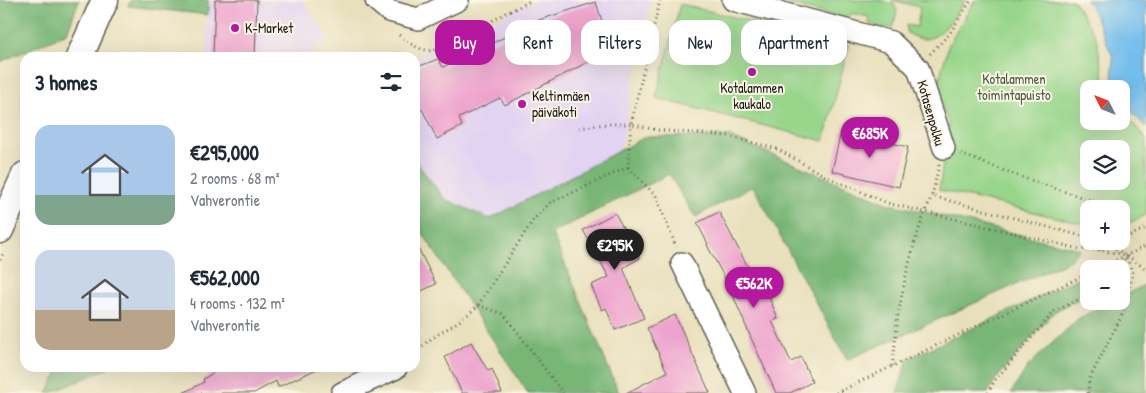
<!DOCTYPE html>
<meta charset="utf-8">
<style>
:root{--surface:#fff;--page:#f6f6f7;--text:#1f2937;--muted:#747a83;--accent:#b5179e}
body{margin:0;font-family:"Patrick Hand",sans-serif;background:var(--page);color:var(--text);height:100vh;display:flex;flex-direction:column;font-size:19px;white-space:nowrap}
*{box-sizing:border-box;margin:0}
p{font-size:16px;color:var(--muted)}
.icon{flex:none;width:28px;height:28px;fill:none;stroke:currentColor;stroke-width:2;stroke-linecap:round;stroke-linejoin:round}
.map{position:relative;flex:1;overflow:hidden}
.drawer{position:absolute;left:20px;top:52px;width:400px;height:320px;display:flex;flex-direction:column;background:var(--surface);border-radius:15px;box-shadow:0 5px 20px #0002}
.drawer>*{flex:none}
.guide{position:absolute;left:435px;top:20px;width:475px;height:45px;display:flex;gap:10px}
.needle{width:32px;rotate:312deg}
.fabs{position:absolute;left:1080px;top:80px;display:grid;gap:10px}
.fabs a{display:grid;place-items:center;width:50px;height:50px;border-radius:10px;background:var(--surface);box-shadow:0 5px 20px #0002;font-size:25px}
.price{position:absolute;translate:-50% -42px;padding:0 11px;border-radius:18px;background:var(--accent);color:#fff;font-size:16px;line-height:32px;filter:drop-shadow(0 1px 2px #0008)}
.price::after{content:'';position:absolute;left:50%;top:30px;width:15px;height:11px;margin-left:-8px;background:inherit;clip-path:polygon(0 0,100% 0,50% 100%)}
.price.active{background:#222;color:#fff}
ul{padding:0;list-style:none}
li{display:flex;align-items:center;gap:15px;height:125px;padding:0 15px}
li span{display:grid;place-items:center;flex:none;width:140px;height:100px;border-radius:15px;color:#555}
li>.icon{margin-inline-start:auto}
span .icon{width:60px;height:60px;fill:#fffc;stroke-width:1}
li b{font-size:21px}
h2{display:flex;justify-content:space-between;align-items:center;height:60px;padding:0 15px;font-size:21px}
.chip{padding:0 18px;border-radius:15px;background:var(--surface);box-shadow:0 5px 20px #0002;font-size:18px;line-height:45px}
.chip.active{background:var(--accent);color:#fff}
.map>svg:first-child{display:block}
.built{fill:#e3d3f2}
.green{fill:#96d58a;stroke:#597853;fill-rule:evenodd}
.forest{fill:#78b676;stroke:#4a6949}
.water{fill:#73beec;stroke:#486d84}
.building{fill:#eda1cd}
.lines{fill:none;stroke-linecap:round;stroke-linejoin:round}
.minor-casing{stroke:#636154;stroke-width:24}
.tertiary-casing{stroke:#636154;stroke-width:29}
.path{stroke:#636154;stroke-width:3;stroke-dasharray:1 4;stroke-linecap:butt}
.minor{stroke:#fff;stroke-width:21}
.tertiary{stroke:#fff;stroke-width:26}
.poi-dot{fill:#b5179e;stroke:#fcf5e5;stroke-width:2}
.labels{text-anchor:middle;stroke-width:4;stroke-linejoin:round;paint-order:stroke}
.poi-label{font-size:14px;fill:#1c1c1c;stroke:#fcf5e5;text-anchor:start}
.park-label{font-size:14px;fill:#475d42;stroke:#fcf5e5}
.street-label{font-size:14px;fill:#1c1c1c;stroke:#fcf5e5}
</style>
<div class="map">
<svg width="1146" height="393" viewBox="0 0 1146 393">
<rect width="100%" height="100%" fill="#fcf5e5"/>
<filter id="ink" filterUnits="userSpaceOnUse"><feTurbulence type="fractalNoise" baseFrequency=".02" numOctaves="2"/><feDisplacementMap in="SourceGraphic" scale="10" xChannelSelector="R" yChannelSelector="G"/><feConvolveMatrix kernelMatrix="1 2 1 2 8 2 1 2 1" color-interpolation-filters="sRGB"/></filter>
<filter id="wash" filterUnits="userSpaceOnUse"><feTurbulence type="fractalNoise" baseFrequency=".0096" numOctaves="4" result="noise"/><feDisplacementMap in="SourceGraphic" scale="20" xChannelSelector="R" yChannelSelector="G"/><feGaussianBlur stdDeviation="1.12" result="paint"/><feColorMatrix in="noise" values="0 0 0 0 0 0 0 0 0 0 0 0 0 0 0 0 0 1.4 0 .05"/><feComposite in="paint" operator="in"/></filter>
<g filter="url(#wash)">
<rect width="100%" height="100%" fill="#e8e0bc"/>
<g class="built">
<polygon points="208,0 303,0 303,2 329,38 306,57 207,58"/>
<polygon points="537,0 651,0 620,151 490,219 444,199 415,161 415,58 411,58"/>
</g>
<g class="green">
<polygon points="772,0 879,0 894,4 897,11 893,27 881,28 869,23 869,17 851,13 849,19"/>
<path d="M892,0H965C956,14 939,45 918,38C914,37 910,34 907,33L906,25L917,27L920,7Z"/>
<path d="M975,0H1073L1096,37L1106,89H1089V121H1121V110L1146,139V215L1121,227V209H1089V225L939,190L949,125L936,90L949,44ZM1089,149H1121V181H1089Z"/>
<polygon points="680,4 849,45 824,141 656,98"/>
</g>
<g class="forest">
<polygon points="0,0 79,0 67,33 0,62"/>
<polygon points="131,0 208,0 208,15 128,6"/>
<polygon points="728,136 887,203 1080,249 1069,261 847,360 753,186 695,217 669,174 552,233 619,393 528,393 421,231 415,233 415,161 445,199 490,219 645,137"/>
<polygon points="1089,273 1089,294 1054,312 995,380 988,393 897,393 908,359"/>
<polygon points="1146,284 1146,393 1011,393 1028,366 1079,318 1112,301 1121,301 1121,297"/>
<polygon points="60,368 109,368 51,393 47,393"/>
</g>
<polygon class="water" points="1086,0 1146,0 1146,127 1121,101 1121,89 1112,89 1113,57 1091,7"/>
<g id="blocks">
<g class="building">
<polygon points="215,0 257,0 255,57 213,56"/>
<polygon points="596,2 611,50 505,105 500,98 459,118 462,126 437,139 422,109 415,112 415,68 438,59 443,67 507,36 507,30"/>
<polygon points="841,131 908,147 899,187 832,171"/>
<polygon points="719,212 748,267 745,268 756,292 766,289 778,319 772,321 791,362 801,357 812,382 790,393 776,393 751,338 729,286 707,245 708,244 697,223"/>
<polygon points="615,213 640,258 623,268 644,318 615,330 606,308 602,310 591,285 609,277 583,230"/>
<polygon points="415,242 436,284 415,294"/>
<polygon points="675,315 710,393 626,393 667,372 647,328"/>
<polygon points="471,342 488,371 492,369 502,393 462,393 445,357"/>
<polygon points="210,368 319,368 278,387 276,381 254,393 183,393 204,382 203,379 213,373"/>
</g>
</g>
</g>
<g filter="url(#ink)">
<use href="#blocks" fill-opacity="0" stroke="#636154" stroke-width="1"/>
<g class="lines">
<g class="minor-casing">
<g id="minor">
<polyline points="376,0 389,11 418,19 458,0"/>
<polyline points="733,0 891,42 918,68 944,148"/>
<polyline points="682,263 745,393"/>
<polyline points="342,393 396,368"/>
</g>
</g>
<g class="tertiary-casing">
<g id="tertiary">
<polyline points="79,58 105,0"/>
<polyline points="0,230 25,175"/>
</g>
</g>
<g class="path">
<polyline points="660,0 631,124 657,130 728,136 777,149 825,176 887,203 1080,249 1100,250 1126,255 1146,269"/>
<path d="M399,35C410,44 418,50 433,51L532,0"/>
<polyline points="930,54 950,33 971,0"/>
<polyline points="961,154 1018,176 1111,207 1112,209"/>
<polyline points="939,165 932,196 1089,238"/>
<polyline points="628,167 656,196 676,247"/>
<polyline points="1121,228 1126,237"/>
<polyline points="1121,240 1146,228"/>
<polyline points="1103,241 1124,254"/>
<polyline points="1100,250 1118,241"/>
<polyline points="0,260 4,251"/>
<polyline points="1098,269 1146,246"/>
<polyline points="1120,269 1126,256"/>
<polyline points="478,305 534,219 550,203 628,167 631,124 606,124 579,128"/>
<path d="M415,353C433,333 460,325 478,305L504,314L563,393"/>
<path d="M892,366C895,349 896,332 898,316C905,276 915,233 932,196"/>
<polyline points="836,393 1089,273"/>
<polyline points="988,393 995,380 1054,312 1089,294"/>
<polyline points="1088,393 1089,380 1123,313 1133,273 1126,256"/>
</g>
<use href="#minor" class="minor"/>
<use href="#tertiary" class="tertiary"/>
</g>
</g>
<g class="poi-dot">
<circle cx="235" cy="28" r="5"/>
<circle cx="752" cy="72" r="5"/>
<circle cx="522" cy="104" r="5"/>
</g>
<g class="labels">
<g class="poi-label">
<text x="245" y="33">K-Market</text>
<text x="752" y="93" text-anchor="middle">Kotalammen<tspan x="752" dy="16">kaukalo</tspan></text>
<text x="532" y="101">Keltinmäen<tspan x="532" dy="16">päiväkoti</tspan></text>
</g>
<g class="park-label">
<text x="1014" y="84">Kotalammen<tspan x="1014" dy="16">toimintapuisto</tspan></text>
</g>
<g class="street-label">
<text transform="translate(931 113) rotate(74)" y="5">Kotasenpolku</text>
</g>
</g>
</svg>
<div class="fabs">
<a><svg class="needle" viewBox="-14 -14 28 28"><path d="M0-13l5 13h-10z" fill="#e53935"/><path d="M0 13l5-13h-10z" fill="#747a83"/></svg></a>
<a><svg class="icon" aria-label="layers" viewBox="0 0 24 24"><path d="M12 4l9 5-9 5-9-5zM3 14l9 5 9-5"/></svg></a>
<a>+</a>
<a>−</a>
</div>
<b class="price" style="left:870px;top:159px">€685K</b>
<b class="price active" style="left:615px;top:271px">€295K</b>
<b class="price" style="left:754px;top:309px">€562K</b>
<div class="guide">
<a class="chip active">Buy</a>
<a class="chip">Rent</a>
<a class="chip">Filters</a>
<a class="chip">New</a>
<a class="chip">Apartment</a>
</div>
<section class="drawer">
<h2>3 homes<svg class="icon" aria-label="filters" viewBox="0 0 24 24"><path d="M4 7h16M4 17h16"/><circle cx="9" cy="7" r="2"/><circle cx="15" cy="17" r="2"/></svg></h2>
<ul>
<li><span style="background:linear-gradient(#a9c7e8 70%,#7fa58c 0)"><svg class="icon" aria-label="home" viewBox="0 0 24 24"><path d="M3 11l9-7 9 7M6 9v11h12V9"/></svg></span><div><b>€295,000</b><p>2 rooms · 68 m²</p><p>Vahverontie</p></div></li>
<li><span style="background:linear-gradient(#c9d6e8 60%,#b9a48a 0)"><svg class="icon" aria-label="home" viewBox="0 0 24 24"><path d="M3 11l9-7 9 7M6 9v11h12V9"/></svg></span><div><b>€562,000</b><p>4 rooms · 132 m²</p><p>Vahverontie</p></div></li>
</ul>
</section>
</div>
